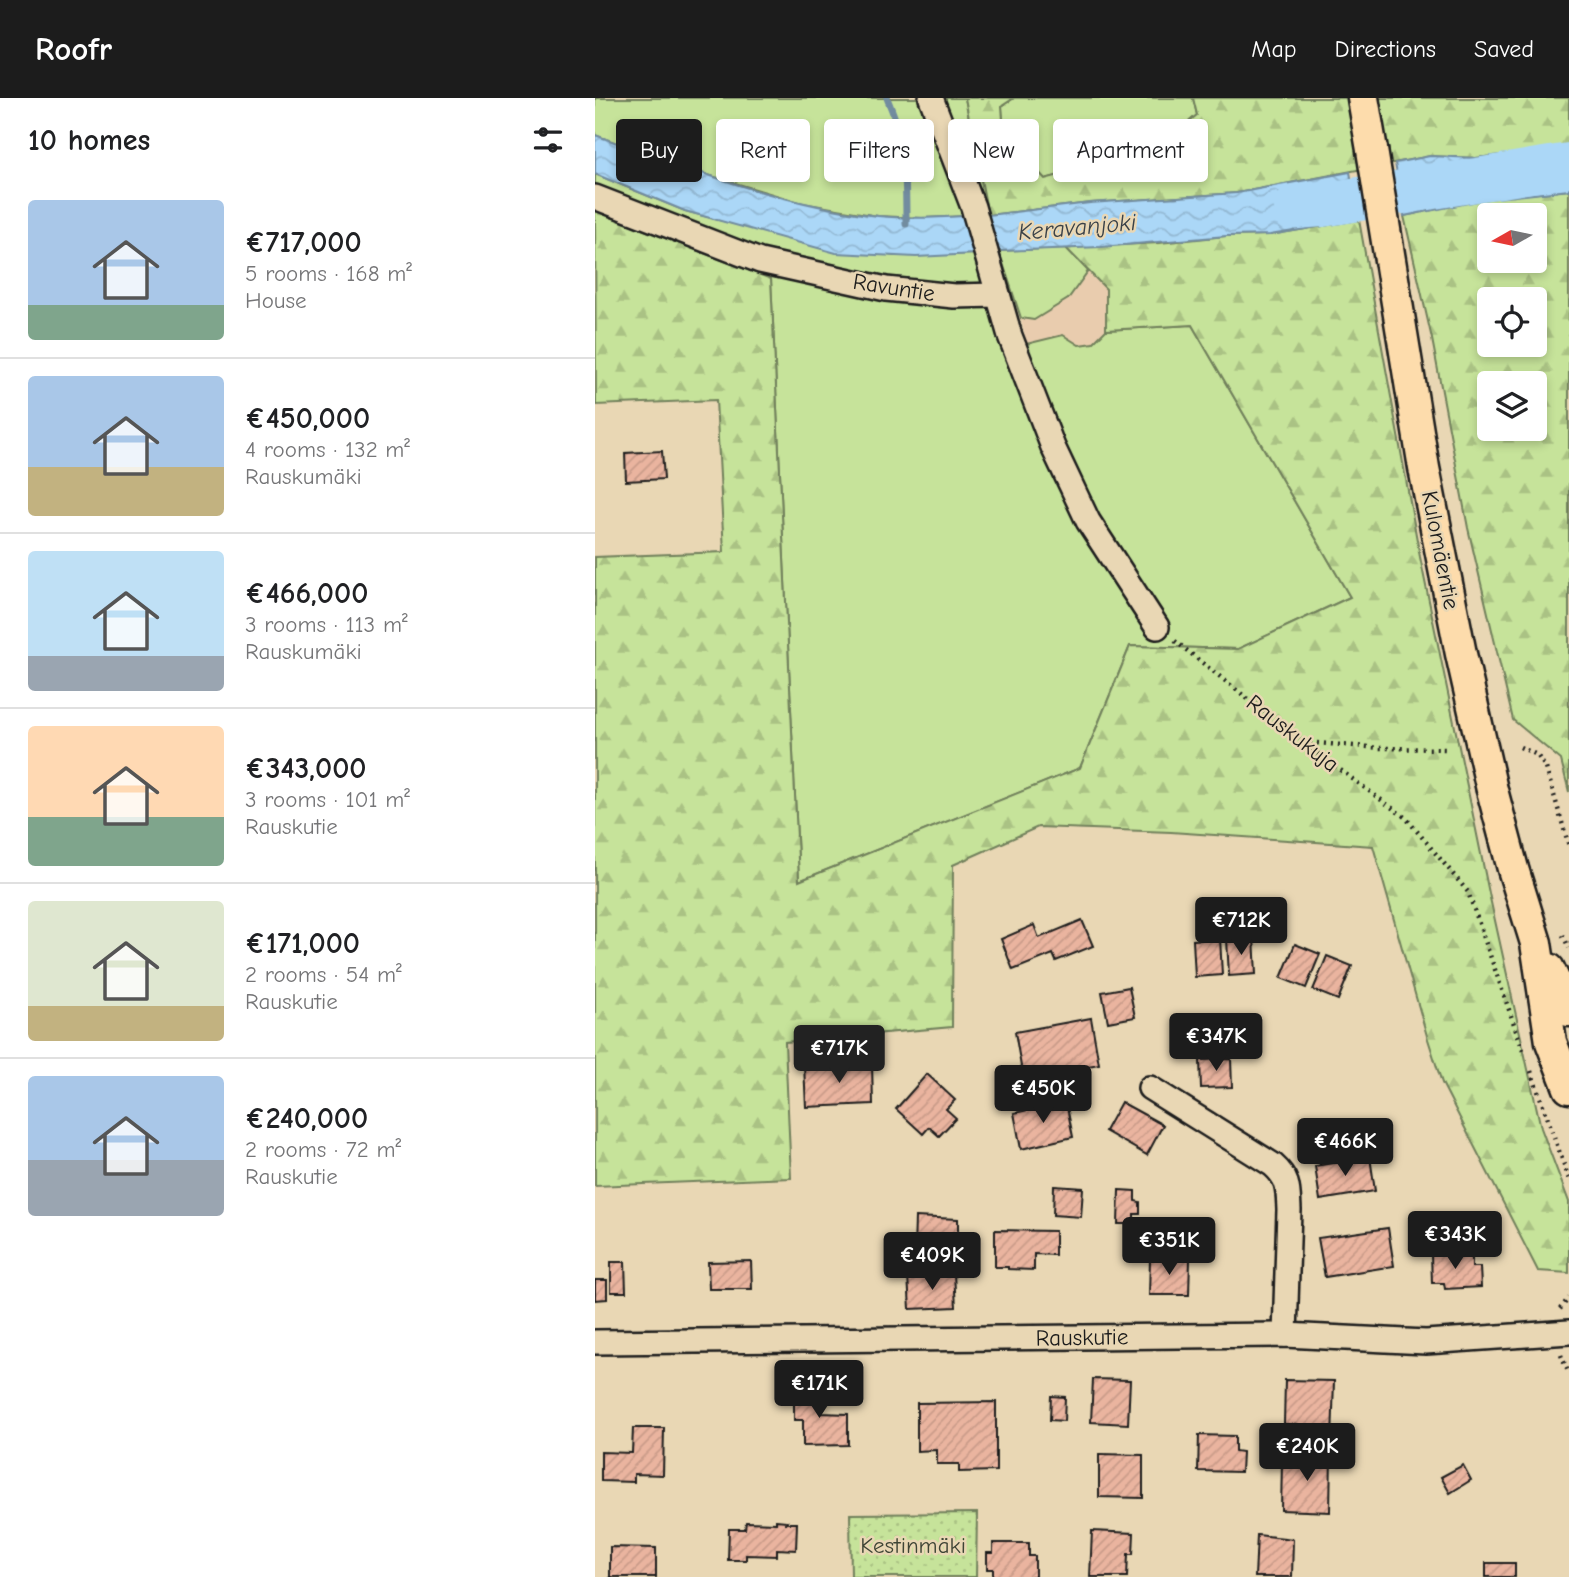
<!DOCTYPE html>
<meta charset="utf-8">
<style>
:root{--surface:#fff;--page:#f2f2f2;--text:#202124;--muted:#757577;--line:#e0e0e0;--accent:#1c1c1c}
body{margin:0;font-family:"Comic Neue",sans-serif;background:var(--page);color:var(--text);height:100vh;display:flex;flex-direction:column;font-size:26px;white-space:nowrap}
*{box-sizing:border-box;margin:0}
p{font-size:23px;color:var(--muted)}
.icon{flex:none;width:38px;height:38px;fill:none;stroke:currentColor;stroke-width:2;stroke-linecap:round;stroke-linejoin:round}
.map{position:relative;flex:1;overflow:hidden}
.details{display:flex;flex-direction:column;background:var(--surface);width:595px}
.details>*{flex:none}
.guide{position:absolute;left:21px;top:21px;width:665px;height:63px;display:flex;gap:14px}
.needle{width:46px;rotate:261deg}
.fabs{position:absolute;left:882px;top:105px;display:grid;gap:14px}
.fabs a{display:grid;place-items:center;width:70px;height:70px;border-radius:7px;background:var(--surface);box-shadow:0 4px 10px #0003;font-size:35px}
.price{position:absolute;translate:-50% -60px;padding:0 16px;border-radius:7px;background:var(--accent);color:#fff;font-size:23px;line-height:46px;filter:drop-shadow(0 2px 4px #0008)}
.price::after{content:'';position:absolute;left:50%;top:42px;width:21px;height:16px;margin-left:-10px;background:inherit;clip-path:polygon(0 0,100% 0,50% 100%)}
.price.current{background:#222;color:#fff}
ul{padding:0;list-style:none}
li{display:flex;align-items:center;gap:21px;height:175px;padding:0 28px}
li+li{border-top:2px solid var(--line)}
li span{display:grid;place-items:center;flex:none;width:196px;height:140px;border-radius:7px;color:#555}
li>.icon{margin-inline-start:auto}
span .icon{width:84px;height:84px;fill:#fffc;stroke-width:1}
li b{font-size:30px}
h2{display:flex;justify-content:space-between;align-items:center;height:84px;padding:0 28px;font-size:30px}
.pill{padding:0 24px;border-radius:7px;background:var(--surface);box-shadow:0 4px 10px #0003;font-size:24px;line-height:63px}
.pill.current{background:var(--accent);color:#fff}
header{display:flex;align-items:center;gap:42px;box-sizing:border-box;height:98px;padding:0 35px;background:var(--accent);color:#fff}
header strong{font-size:33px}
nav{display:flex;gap:38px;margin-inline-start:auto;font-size:24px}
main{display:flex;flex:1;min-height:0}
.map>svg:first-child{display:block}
.built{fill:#e9ccae}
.grass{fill:#c6e39a;stroke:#71805b;stroke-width:2}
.forest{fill:url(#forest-firs);stroke:#71805b;stroke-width:2;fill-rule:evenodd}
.park{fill:url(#park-dots);stroke:#71805b;stroke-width:2}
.water{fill:url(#water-waves);stroke:#728c9f;stroke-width:2}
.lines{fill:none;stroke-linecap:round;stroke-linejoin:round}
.stream{stroke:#728c9f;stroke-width:7}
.river{stroke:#abd7f7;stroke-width:44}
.building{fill:url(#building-hatch);stroke:#1c1c1c;stroke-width:2}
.minor-casing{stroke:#1c1c1c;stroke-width:28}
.major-casing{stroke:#1c1c1c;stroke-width:35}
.path{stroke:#1c1c1c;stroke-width:4.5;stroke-dasharray:2 5;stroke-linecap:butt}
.minor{stroke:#e9d7b4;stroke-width:23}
.major{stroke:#fddcac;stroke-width:30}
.major-bridge-casing{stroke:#1c1c1c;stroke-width:35;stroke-linecap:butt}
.major-bridge{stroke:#fddcac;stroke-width:30}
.labels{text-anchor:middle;stroke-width:5;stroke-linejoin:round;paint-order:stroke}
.street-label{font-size:23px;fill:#1c1c1c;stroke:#e9d7b4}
.park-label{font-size:23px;fill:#3e4435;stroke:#e9d7b4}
.water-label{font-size:24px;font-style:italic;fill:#394148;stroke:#e9d7b4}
</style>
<header>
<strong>Roofr</strong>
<nav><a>Map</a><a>Directions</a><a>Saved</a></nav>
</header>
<main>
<section class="details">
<h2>10 homes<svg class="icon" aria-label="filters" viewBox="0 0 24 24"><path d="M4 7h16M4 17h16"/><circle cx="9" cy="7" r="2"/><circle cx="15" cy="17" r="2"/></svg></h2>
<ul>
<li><span style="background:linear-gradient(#a9c7e8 75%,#7fa58c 0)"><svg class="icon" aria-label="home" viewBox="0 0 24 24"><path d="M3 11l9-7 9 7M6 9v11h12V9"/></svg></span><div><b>€717,000</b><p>5 rooms · 168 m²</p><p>House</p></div></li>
<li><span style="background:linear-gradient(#a9c7e8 65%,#c2b280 0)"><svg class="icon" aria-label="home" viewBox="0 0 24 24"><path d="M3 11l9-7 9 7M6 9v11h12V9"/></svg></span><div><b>€450,000</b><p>4 rooms · 132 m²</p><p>Rauskumäki</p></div></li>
<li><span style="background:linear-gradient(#bfe0f5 75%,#9aa5b1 0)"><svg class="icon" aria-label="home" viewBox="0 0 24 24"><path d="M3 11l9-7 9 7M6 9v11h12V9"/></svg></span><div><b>€466,000</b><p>3 rooms · 113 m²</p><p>Rauskumäki</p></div></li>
<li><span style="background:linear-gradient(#ffd9b3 65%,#7fa58c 0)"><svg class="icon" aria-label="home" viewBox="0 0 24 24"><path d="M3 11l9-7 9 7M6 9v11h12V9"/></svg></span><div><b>€343,000</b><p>3 rooms · 101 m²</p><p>Rauskutie</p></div></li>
<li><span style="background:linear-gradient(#dfe7d0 75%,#c2b280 0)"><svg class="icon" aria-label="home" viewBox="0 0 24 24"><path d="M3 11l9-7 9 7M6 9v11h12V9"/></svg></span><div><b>€171,000</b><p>2 rooms · 54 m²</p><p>Rauskutie</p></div></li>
<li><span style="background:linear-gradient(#a9c7e8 60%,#9aa5b1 0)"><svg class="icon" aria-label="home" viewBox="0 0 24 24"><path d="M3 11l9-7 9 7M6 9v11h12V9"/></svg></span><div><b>€240,000</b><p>2 rooms · 72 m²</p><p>Rauskutie</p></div></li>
</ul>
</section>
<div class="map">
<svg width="974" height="1479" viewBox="0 0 974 1479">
<defs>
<pattern id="forest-firs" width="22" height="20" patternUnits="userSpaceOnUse" patternTransform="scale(1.75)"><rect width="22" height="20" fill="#c6e39a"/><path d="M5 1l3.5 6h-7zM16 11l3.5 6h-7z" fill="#aac284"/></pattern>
<pattern id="park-dots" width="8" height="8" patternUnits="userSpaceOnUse" patternTransform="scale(1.75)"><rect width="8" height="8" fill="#c6e39a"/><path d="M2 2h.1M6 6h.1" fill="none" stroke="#aac284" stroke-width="1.8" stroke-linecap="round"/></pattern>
<pattern id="water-waves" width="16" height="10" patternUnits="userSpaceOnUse" patternTransform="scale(1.75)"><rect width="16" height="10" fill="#abd7f7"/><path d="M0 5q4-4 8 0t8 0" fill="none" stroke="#93b8d3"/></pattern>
<pattern id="building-hatch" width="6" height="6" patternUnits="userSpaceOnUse" patternTransform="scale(1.75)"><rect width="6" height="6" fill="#eab49f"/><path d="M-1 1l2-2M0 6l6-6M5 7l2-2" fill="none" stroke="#c89a88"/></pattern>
</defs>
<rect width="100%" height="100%" fill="#e9d7b4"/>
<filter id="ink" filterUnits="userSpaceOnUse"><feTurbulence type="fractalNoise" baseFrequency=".0143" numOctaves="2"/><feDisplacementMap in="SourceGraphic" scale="14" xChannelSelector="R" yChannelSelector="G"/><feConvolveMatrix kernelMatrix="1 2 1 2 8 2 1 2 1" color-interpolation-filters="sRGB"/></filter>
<g filter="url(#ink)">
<polygon class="built" points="493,173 511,191 511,232 498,245 484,247 468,237 432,247 426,220 439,222 472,202"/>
<g class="grass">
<polygon points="0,0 370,0 393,117 327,120 283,118 208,105 89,70 0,37"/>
<polygon points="419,0 598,0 602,17 560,52 450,81 409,37 407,8"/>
<polygon points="0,76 90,113 162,132 299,158 380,156 398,220 415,238 419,249 468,237 484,247 498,245 511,232 597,227 755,499 643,551 535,548 485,670 204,783 176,181 0,113"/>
<polygon points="471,150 493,173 473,201 439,222 426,220 404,153"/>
</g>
<g class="forest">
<polygon points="370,0 419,0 407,8 409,37 450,81 560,52 602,17 598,0 974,0 974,49 881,60 835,58 642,95 495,105 393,117"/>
<path d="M974,92V694L966,662L918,622L873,430L837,241L809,118L893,100ZM894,117H940V163H894ZM894,201H940V247H894ZM894,285H940V331H894Z"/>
<polygon points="0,113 176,181 204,783 485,670 535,548 643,551 755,499 597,227 511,232 511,191 471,150 564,145 631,138 675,137 764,122 825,459 895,800 946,1030 974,1104 974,1175 943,1173 847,985 832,938 778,748 576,734 443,729 358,767 357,929 190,944 196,1080 0,1088 0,459 129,454 121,302 1,307"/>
</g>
<polygon class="park" points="382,1415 381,1479 256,1479 255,1416"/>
<g class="water">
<path d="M0,37C92,70 186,107 283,118C312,121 340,120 369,118L380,156L321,159L241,155L90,113L0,76Z"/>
<polygon points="974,49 974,92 893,101 809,118 800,65 835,58 881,60"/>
<polygon points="755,74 764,122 675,137 631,138 506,149 404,153 393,117 495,105 642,95"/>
</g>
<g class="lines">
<path class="stream" d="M292,0C296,10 301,21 303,32C311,63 311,94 311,126"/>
<polyline class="river" points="701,109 727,107 974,67"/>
</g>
<g class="building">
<polygon points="67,353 69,381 31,383 30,355"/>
<polygon points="487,822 498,848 461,863 458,856 418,872 406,841 439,827 444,840"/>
<polygon points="659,839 661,876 634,878 632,841"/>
<polygon points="625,840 627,877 600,879 598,842"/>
<polygon points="700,846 725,856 711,890 686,880"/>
<polygon points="732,858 757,868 743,902 718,892"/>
<polygon points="534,889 540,919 513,924 507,894"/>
<polygon points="496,920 504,966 428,980 420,934"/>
<polygon points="635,924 636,953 605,954 604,926"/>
<polygon points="636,961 637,989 606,990 605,962"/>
<polygon points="277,965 278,1006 211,1009 209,967"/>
<polygon points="332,976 360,1002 351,1011 361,1020 344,1038 334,1029 328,1036 301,1011"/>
<polygon points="471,1004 478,1039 426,1051 419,1015"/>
<polygon points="526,1004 568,1027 552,1057 510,1033"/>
<polygon points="776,1026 781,1059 725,1067 720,1035"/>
<polygon points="775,1059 780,1093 725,1102 720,1068"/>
<polygon points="459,1088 488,1090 486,1119 458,1117"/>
<polygon points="524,1092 540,1093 540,1103 545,1104 545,1116 539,1116 539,1126 523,1126"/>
<polygon points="320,1119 363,1121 363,1151 339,1150 339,1154 319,1154"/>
<polygon points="793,1130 799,1168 730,1179 723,1140"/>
<polygon points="400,1132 460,1133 460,1157 439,1156 439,1172 413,1171 413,1169 400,1169"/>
<polygon points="877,1155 877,1169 885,1169 886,1189 850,1191 849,1185 837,1185 836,1156"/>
<polygon points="555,1161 595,1161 594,1197 554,1197"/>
<polygon points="156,1163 157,1191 114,1191 113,1164"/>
<polygon points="16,1164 30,1164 31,1194 16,1194"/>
<polygon points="359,1176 361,1209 315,1211 313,1178"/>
<polygon points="0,1182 12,1182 12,1201 0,1202"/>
<polygon points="498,1281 535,1282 533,1326 496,1324"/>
<polygon points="690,1282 739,1283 737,1342 704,1341 704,1327 689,1326"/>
<polygon points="199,1289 226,1289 226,1315 253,1316 253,1347 208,1348 208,1322 199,1322"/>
<polygon points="456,1298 470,1299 469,1323 455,1322"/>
<polygon points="401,1304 401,1373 364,1374 364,1366 342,1366 342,1352 322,1353 322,1305"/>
<polygon points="38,1330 69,1330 68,1377 39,1376 39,1384 6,1383 6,1354 37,1355"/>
<polygon points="604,1337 640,1338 640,1353 647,1354 646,1374 603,1373"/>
<polygon points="703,1354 736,1355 735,1414 686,1412 687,1364 703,1364"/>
<polygon points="504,1356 548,1357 548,1400 504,1399"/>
<polygon points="868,1367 876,1382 855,1395 846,1379"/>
<polygon points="181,1422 192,1423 191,1425 202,1425 201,1452 182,1451 182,1458 151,1457 151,1462 133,1462 134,1431 150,1431 151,1424 181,1425"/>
<polygon points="497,1433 539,1435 538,1456 533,1456 532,1479 495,1479"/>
<polygon points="662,1437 698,1441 697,1479 660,1479"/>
<polygon points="398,1445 434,1445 434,1458 440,1458 440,1479 398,1479 398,1471 392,1471 392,1455 398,1455"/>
<polygon points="15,1449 61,1450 61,1479 15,1479"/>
<rect x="891" y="1465" width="29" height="14"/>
</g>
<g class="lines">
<g class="minor-casing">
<g id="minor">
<polyline points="336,0 378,109 415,238 458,349 493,423 562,529"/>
<polyline points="0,99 165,163 291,191 359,198 403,197"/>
<path d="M555,990L678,1067C694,1081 693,1091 694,1112L690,1237"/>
<polyline points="0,1244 690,1237 831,1244 974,1234"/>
</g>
</g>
<g class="major-casing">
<g id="major">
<polyline points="768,0 777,52"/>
<polyline points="897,692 918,771 941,845 956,944 974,990"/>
<polyline points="954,871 974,913"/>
</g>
</g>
<g class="path">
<polyline points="580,543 707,644 811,720 873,794 928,952"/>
<polyline points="708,644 786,650 852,651"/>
<polyline points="925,649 942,657 951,670 974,748"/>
<polyline points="968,837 974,850"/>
<polyline points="936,973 974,1081"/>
<polyline points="965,1211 974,1200"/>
<polyline points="966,1257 974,1276"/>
</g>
<use href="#minor" class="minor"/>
<use href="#major" class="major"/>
<g class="major-bridge-casing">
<polyline id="major-bridge" points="777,52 829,370 866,556 897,692"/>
</g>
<use href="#major-bridge" class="major-bridge"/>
</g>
</g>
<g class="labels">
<g class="street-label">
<text transform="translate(299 189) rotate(9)" y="8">Ravuntie</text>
<text transform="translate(846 452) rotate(79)" y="8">Kulomäentie</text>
<text transform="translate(698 635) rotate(38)" y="8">Rauskukuja</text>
<text transform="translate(487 1239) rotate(-1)" y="8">Rauskutie</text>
</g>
<g class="park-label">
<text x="318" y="1455">Kestinmäki</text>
</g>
<g class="water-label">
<text transform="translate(482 129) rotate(-5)" y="8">Keravanjoki</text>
</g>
</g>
</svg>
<div class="fabs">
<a><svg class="needle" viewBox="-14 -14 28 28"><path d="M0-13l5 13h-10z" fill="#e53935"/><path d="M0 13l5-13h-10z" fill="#757577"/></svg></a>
<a><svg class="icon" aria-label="locate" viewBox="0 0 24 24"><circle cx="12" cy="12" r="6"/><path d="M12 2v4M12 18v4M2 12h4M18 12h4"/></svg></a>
<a><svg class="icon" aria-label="layers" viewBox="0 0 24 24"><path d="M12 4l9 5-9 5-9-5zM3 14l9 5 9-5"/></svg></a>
</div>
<b class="price" style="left:646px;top:859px">€712K</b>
<b class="price" style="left:621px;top:975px">€347K</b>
<b class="price current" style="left:244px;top:987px">€717K</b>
<b class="price" style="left:448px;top:1027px">€450K</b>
<b class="price" style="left:750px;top:1080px">€466K</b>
<b class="price" style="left:860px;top:1173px">€343K</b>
<b class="price" style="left:574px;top:1179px">€351K</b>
<b class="price" style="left:337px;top:1194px">€409K</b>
<b class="price" style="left:224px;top:1322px">€171K</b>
<b class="price" style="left:712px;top:1385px">€240K</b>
<div class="guide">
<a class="pill current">Buy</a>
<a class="pill">Rent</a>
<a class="pill">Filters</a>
<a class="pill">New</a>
<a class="pill">Apartment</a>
</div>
</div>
</main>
